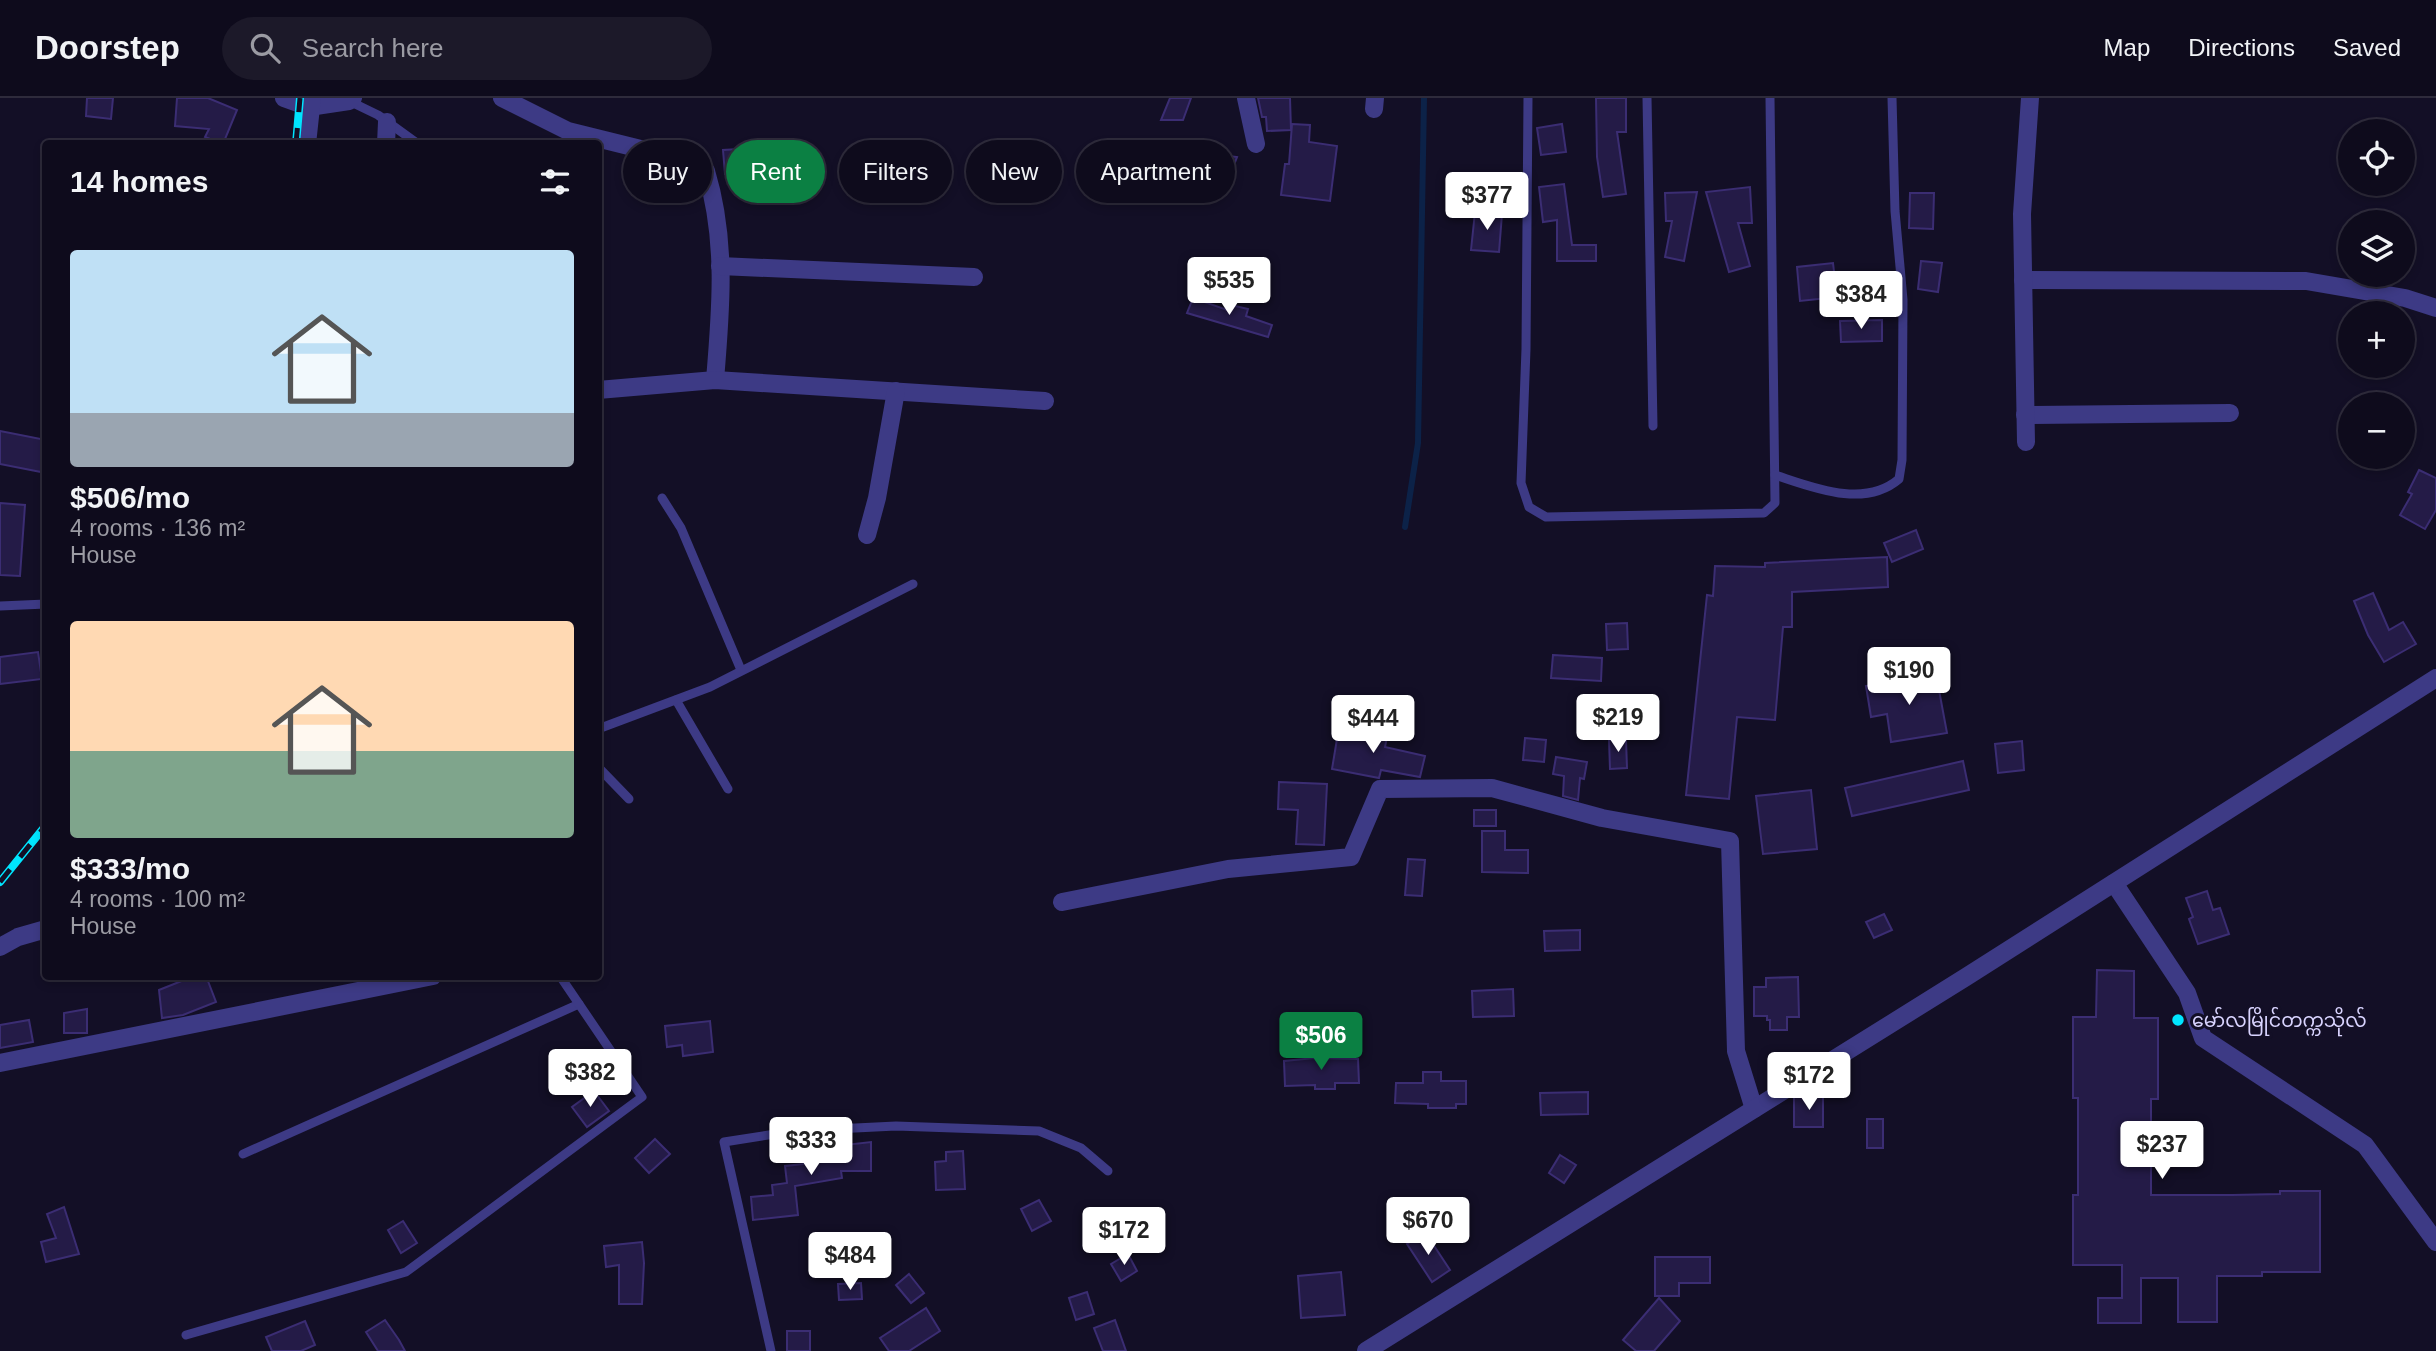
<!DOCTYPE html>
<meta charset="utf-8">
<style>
:root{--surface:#0e0b1c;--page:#1c1929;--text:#f1f3f6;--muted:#9b9ba3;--line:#2e2b3b;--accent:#0b8043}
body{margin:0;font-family:Helvetica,"Noto Sans Myanmar",sans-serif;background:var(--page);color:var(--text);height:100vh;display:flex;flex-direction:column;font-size:26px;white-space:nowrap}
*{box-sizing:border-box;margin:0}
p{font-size:23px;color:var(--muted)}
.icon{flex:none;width:38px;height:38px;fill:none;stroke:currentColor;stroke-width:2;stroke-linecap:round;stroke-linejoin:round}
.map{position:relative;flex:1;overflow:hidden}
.side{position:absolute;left:42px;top:42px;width:560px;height:840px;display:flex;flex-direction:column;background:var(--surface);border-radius:7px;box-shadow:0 4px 10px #0003,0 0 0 2px var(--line)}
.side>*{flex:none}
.top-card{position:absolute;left:623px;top:42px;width:665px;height:63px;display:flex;gap:14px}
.controls{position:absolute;left:2338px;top:21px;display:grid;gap:14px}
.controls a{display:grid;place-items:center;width:77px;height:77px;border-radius:50%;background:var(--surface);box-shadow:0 4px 10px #0003,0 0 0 2px var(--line);font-size:35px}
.price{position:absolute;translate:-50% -60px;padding:0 16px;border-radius:7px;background:#fff;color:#222;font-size:23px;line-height:46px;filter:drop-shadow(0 2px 4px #0008)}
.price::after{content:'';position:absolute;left:50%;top:42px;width:21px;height:16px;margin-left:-10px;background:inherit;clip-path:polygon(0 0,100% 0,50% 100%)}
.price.selected{background:var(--accent);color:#fff}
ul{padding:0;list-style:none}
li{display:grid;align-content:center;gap:14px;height:371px;padding:0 28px}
li span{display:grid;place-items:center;height:217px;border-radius:7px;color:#555}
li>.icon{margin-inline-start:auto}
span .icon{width:126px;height:126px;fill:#fffc;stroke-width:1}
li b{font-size:30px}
h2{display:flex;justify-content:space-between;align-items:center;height:84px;padding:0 28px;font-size:30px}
.tag{padding:0 24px;border-radius:32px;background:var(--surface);box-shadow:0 4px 10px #0003,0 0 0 2px var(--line);font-size:24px;line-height:63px}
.tag.selected{background:var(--accent);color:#fff}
header{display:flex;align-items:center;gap:42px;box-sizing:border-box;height:98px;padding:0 35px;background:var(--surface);border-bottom:2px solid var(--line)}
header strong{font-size:33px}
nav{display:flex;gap:38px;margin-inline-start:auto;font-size:24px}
.search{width:490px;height:63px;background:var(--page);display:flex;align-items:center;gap:18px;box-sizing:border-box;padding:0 24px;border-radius:38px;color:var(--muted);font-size:26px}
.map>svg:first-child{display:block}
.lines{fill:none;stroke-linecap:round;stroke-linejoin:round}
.stream{stroke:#0c2248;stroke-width:6}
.building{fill:#241b47;stroke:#3b2d73;stroke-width:2}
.lane{stroke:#3d3a85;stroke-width:9}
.street{stroke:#3d3a85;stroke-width:18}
.rail-casing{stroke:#00e5ff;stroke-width:8}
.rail{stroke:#130f26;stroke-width:5;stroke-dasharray:16;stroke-linecap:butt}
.poi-dot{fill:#00e5ff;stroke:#130f26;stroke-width:2.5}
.labels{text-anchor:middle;stroke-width:6;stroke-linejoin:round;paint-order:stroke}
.poi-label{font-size:19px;fill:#d9d4ff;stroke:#130f26;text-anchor:start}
</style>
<header>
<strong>Doorstep</strong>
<div class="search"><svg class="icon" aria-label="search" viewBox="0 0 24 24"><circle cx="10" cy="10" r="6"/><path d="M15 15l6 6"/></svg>Search here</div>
<nav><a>Map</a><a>Directions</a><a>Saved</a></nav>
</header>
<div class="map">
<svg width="2436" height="1253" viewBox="0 0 2436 1253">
<rect width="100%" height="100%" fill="#130f26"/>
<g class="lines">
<polyline class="stream" points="1405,429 1418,345 1424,0"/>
</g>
<g class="building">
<polygon points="87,0 113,0 111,21 86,18"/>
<polygon points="177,0 208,0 237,12 223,46 205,39 209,31 175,28"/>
<polygon points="1170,0 1191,0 1183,22 1161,22"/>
<polygon points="1258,0 1290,0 1291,32 1267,33 1266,19 1262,19"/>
<polygon points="1596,0 1626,0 1626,34 1617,34 1626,96 1603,99 1597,59"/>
<polygon points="1292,26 1310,27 1309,44 1337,48 1330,103 1281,97 1285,66 1289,66"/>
<polygon points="1562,26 1566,54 1541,57 1537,30"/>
<polygon points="1151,48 1237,59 1223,95 1145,65"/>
<polygon points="739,51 741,74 725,76 723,52"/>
<polygon points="1564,86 1572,147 1596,147 1596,163 1557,163 1557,122 1543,124 1539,89"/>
<polygon points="1750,89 1752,125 1738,125 1750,168 1729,174 1706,94"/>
<polygon points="1697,94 1684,163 1665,159 1672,123 1666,123 1665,95"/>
<polygon points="1910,95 1934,95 1933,131 1909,130"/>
<polygon points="1475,114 1502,116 1499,154 1471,152"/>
<polygon points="1921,163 1942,165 1938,194 1918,191"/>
<polygon points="1833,165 1837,199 1800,203 1797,169"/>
<polygon points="1193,200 1230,213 1231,207 1248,211 1246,218 1272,227 1268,239 1187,215"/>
<polygon points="1882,222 1882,243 1841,244 1840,223"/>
<polygon points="0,333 46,342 46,375 0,366"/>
<polygon points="2419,372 2436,380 2436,412 2425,431 2400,417 2412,396 2408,394"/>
<polygon points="0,405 25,407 20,478 0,477"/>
<polygon points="1916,432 1923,451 1892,464 1884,445"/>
<polygon points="1887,459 1888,489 1792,494 1792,529 1783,529 1775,622 1737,619 1729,701 1686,697 1707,497 1713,498 1715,468 1765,469 1765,465"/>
<polygon points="2373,495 2389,532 2403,524 2416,546 2384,564 2368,537 2354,503"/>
<polygon points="1627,525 1628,551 1607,552 1606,526"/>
<polygon points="38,554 42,581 0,586 0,559"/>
<polygon points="1553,557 1602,560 1601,583 1551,580"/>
<polygon points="1936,576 1947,635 1891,644 1887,616 1871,619 1866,588"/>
<polygon points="1347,627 1388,634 1385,649 1425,658 1420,679 1381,672 1379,680 1332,671 1337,641 1344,642"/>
<polygon points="1525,640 1546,642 1544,664 1523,662"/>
<polygon points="1609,642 1626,642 1627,670 1610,671"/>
<polygon points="2022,643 2024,672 1998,675 1995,646"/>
<polygon points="1556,659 1587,664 1584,681 1580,680 1578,702 1563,698 1564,678 1553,676"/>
<polygon points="1963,663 1969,692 1852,718 1845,690"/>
<polygon points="1279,684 1327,686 1324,747 1296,746 1298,712 1278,711"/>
<polygon points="1811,692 1817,751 1763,756 1756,698"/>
<rect x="1474" y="712" width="22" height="16"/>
<polygon points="1482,733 1505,733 1505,752 1528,752 1528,775 1482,774"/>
<polygon points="1408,761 1425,762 1422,798 1405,797"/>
<polygon points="2207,793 2213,812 2220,810 2229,836 2198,846 2189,821 2193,819 2186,800"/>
<polygon points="1884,816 1892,832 1874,840 1866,824"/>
<polygon points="1580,832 1580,852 1545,853 1544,833"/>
<polygon points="2097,872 2134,873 2134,920 2158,920 2158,1001 2151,1001 2151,1097 2232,1097 2280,1096 2280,1093 2320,1093 2320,1174 2262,1174 2262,1178 2217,1178 2217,1224 2178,1224 2178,1180 2141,1180 2141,1225 2098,1225 2098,1200 2122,1200 2122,1167 2073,1167 2073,1097 2078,1097 2078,1000 2073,1000 2073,919 2096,919"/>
<polygon points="194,878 206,878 216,904 183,917 162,920 159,892"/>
<polygon points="1798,879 1799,919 1787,919 1787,932 1770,932 1770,922 1767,922 1767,918 1754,918 1754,889 1766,889 1766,880"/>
<polygon points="1513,891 1514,918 1473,919 1472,893"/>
<polygon points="87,911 87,935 64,935 64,915"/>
<polygon points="29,922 33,944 0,950 0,927"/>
<polygon points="710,923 713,954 683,958 682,947 667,949 665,928"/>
<polygon points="1315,960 1358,961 1359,985 1335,985 1335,991 1315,991 1315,987 1285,988 1284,963"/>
<polygon points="1423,974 1441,974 1441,983 1466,983 1466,1006 1456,1006 1456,1010 1428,1010 1428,1006 1395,1005 1396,985 1423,985"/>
<polygon points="594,993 609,1013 587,1029 572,1009"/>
<polygon points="1588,994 1588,1016 1541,1017 1540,995"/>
<rect x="1794" y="999" width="29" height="30"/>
<rect x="1867" y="1021" width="16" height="29"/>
<polygon points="655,1041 670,1056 649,1075 635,1060"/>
<polygon points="871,1044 871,1073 841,1073 842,1080 795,1088 798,1117 753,1122 751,1099 773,1097 772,1087 787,1085 785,1068 803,1066 801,1052"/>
<polygon points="963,1053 965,1091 936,1092 935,1064 946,1063 946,1054"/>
<polygon points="1560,1057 1576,1067 1564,1085 1549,1075"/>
<polygon points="1039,1102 1051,1123 1032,1133 1021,1111"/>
<polygon points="64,1109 79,1156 46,1164 41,1144 56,1140 47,1116"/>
<polygon points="403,1123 417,1145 401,1155 388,1132"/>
<polygon points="1425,1134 1450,1172 1432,1184 1407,1146"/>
<polygon points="642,1144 644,1165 642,1206 619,1206 619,1167 606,1169 604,1148"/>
<polygon points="1128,1156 1137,1173 1121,1183 1111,1166"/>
<polygon points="1655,1159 1710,1159 1710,1185 1679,1185 1679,1198 1655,1198"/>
<polygon points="1341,1174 1345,1217 1301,1220 1298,1178"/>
<polygon points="909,1176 924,1195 911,1205 896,1187"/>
<polygon points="861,1185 862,1201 839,1202 838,1186"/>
<polygon points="1087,1194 1094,1216 1076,1222 1069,1200"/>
<polygon points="1659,1200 1680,1223 1654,1253 1636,1253 1623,1242"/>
<polygon points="926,1210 940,1233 909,1253 889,1253 880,1240"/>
<polygon points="385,1222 399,1242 405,1253 378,1253 366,1234"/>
<polygon points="1115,1222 1126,1253 1103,1253 1094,1230"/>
<polygon points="305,1223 315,1247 301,1253 272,1253 266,1239"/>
<rect x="787" y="1233" width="23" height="20"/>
</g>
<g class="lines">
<g class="lane">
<polyline points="1528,0 1526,251 1521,385 1529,409 1546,419 1764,415 1775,405 1770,0"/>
<polyline points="1647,0 1653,328"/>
<polyline points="349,3 378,17 418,46"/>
<path d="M1775,377C1812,389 1864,411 1899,381L1902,362L1903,202L1895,113L1892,0"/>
<polyline points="662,400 681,430 741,572"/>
<polyline points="0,508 46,506"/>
<polyline points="676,602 728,691"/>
<polyline points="598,631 710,589 913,486"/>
<polyline points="598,669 629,701"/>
<polyline points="243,1056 579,906"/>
<polyline points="186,1237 406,1174 642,999 560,878"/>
<polyline points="771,1253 724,1044 794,1033 896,1028 1039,1033 1081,1050 1108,1073"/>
</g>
<g class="street">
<polyline points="284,0 309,9 349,3 353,0"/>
<path d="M502,0L568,33L673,59L706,73C727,142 721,211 715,282"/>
<polyline points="1246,0 1256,46"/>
<polyline points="1374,11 1375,0"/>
<polyline points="307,46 312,0"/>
<polyline points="386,46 387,24"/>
<polyline points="720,168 974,179"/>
<polyline points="2023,182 2306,183 2405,200 2436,210"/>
<polyline points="598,292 715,282 1045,303"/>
<polyline points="2025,317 2230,315"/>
<polyline points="2026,344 2022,116 2030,0"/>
<polyline points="867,437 877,400 896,293"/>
<polyline points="2114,785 2187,895 2203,940 2365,1047 2436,1144"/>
<polyline points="1062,804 1228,771 1351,759 1380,691 1492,690 1602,720 1730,743 1736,953 1754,1011"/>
<polyline points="0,849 18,839 46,831"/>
<polyline points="0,965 433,878"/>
<polyline points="1366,1253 1966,879 2436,580"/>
</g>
<g class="rail-casing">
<g id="rail">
<polyline points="296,46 300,0"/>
<polyline points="0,784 46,727"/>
</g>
</g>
<use href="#rail" class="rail"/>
</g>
<circle class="poi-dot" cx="2178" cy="922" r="7"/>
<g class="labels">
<g class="poi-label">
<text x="2192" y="929">မော်လမြိုင်တက္ကသိုလ်</text>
</g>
</g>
</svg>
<div class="controls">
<a><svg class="icon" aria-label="locate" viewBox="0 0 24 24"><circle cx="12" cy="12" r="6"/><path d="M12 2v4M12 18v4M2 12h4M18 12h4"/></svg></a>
<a><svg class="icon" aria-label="layers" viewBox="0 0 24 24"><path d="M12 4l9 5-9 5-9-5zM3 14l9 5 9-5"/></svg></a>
<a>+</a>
<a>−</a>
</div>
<b class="price" style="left:1487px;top:134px">$377</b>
<b class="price" style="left:1229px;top:219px">$535</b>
<b class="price" style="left:1861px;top:233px">$384</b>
<b class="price" style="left:1909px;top:609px">$190</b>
<b class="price" style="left:1618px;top:656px">$219</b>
<b class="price" style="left:1373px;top:657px">$444</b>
<b class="price selected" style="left:1321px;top:974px">$506</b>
<b class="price" style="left:590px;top:1011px">$382</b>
<b class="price" style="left:1809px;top:1014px">$172</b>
<b class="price" style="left:811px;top:1079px">$333</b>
<b class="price" style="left:2162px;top:1083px">$237</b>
<b class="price" style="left:1428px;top:1159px">$670</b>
<b class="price" style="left:1124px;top:1169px">$172</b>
<b class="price" style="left:850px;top:1194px">$484</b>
<div class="top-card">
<a class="tag">Buy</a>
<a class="tag selected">Rent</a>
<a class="tag">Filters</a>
<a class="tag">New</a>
<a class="tag">Apartment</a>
</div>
<section class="side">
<h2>14 homes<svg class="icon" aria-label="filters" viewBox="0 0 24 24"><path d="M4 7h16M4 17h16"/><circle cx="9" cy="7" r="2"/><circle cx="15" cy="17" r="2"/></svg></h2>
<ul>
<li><span style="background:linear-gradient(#bfe0f5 75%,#9aa5b1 0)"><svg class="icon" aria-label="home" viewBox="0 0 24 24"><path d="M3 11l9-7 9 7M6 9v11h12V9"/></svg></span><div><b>$506/mo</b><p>4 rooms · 136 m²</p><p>House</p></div></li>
<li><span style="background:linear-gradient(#ffd9b3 60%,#7fa58c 0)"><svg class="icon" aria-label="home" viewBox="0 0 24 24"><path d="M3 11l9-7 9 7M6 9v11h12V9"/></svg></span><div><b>$333/mo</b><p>4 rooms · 100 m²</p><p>House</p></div></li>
</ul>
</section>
</div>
